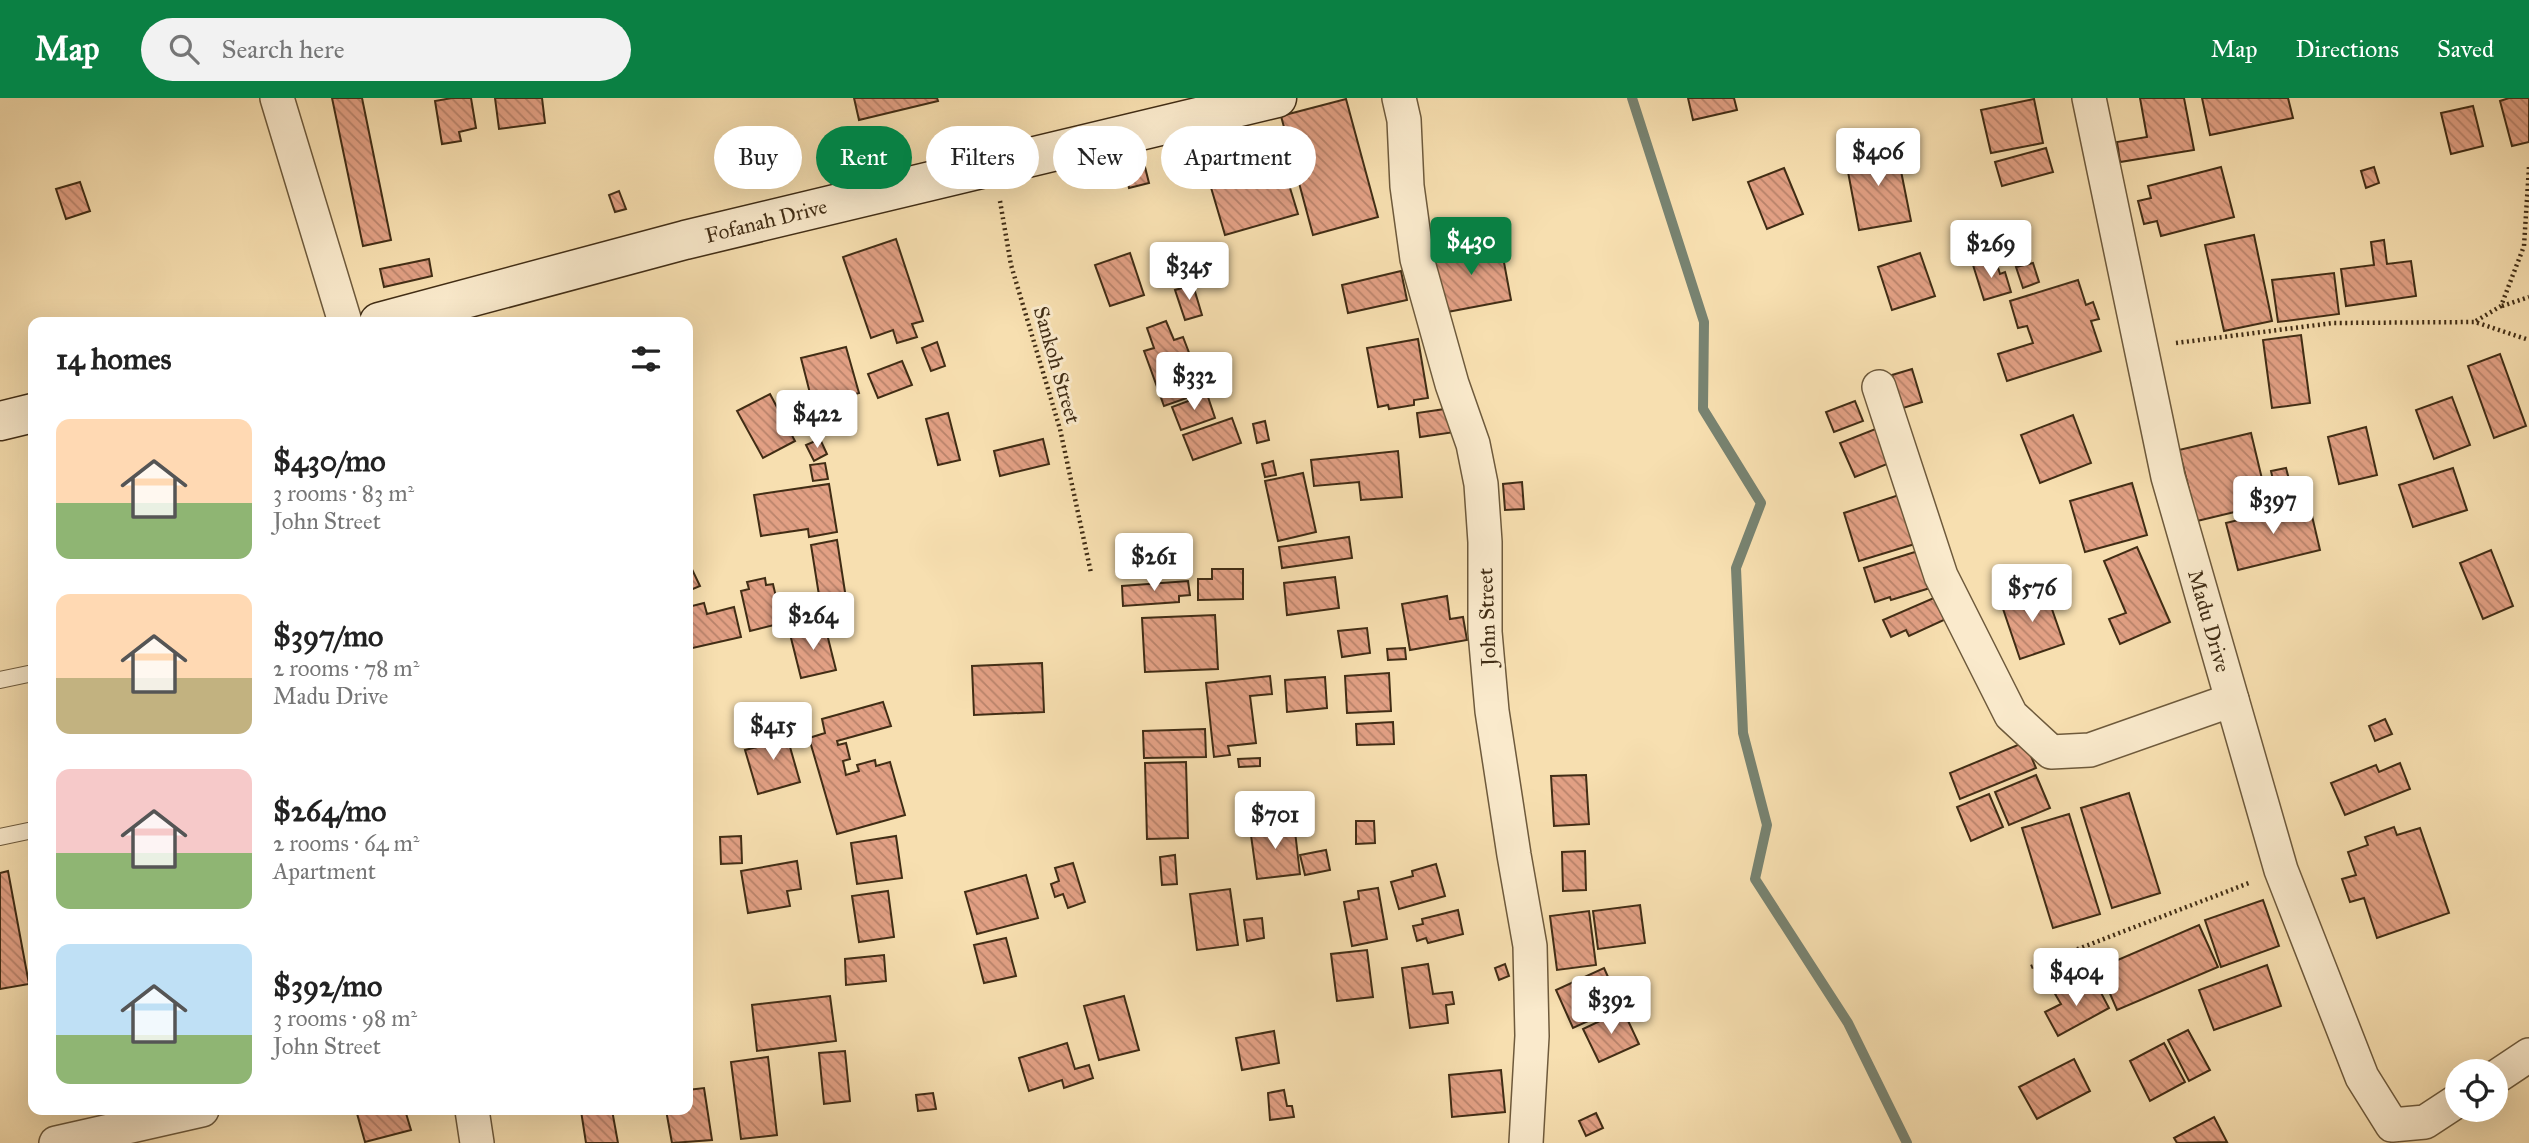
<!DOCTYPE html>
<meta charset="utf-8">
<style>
:root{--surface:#fff;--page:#f2f2f2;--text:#222;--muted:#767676;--accent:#0b8043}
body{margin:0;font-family:"IM FELL Great Primer",serif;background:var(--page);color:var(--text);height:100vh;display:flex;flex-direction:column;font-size:26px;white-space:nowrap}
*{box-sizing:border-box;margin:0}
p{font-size:23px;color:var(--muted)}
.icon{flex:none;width:38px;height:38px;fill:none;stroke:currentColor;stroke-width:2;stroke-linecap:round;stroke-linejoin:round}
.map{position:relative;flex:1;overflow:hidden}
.drawer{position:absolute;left:28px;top:219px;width:665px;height:798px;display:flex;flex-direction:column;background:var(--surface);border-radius:14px;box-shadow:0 7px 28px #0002}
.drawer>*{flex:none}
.hud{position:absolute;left:714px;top:28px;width:665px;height:63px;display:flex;gap:14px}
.buttons{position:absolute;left:2445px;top:961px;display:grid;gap:14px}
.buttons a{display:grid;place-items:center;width:63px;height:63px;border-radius:50%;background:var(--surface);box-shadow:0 7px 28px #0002;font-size:35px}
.price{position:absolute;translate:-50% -60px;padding:0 16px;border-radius:7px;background:#fff;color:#222;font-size:23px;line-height:46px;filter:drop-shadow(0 2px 4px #0008)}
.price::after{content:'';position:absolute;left:50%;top:42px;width:21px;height:16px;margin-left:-10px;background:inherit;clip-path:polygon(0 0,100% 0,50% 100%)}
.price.active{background:var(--accent);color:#fff}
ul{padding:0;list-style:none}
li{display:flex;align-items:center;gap:21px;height:175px;padding:0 28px}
li span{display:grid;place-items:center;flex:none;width:196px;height:140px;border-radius:14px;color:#555}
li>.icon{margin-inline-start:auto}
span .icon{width:84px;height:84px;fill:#fffc;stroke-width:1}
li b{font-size:30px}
h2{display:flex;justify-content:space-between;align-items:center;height:84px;padding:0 28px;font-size:30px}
.tag{padding:0 24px;border-radius:32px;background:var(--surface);box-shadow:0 7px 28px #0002;font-size:24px;line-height:63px}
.tag.active{background:var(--accent);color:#fff}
header{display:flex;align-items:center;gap:42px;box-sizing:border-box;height:98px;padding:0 35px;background:var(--accent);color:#fff}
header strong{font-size:33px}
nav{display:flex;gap:38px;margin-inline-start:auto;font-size:24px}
.search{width:490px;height:63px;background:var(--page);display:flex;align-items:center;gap:18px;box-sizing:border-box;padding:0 24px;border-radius:38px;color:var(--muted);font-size:26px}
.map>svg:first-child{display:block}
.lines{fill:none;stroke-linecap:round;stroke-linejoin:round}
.stream{stroke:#788371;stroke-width:10}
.building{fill:url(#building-back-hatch);stroke:#412d15;stroke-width:2}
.lane-casing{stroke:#6e5a3c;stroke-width:18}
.street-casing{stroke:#6e5a3c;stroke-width:36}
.secondary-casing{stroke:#412d15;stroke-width:41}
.path{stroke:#412d15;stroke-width:4.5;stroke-dasharray:2 3.5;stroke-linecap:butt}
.lane{stroke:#faeacc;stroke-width:16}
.street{stroke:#faeacc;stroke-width:33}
.secondary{stroke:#faeacc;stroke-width:38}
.labels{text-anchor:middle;stroke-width:6;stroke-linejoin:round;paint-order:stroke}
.street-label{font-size:21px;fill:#412d15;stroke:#faeacc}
</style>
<header>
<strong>Map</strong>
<div class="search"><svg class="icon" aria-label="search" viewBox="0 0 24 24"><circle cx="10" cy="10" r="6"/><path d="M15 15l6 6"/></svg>Search here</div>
<nav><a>Map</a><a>Directions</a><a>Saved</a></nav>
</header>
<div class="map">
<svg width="2529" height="1045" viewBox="0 0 2529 1045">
<defs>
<pattern id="building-back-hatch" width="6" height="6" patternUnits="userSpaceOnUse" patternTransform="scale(1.75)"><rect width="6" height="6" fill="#e2a084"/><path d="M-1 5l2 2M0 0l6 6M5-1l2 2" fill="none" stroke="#b9836b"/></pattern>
</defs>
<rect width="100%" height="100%" fill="#f7dfb0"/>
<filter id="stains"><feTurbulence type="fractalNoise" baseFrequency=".00286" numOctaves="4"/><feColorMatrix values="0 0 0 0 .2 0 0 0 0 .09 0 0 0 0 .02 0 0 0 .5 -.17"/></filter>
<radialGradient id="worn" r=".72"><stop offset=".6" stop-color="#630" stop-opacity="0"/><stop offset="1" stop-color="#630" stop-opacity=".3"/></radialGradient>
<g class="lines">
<polyline class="stream" points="1632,0 1704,224 1703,311 1761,405 1736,470 1743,635 1767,727 1755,781 1848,925 1907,1045"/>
</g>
<g class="building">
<polygon points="332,0 362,0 391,142 363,148"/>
<polygon points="452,0 471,0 476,30 459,34 461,43 442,46 435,3"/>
<polygon points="495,0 542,0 545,25 499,31"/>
<polygon points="854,0 937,0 938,3 859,22"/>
<polygon points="1688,0 1734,0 1737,12 1693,22"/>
<polygon points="2140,0 2184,0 2194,52 2120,64 2117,44 2147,39"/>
<polygon points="2202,0 2288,0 2293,20 2210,37"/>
<polygon points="2509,0 2529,0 2529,44 2512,48 2500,3"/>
<polygon points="1346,1 1378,119 1313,137 1281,18"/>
<polygon points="2034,1 2043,45 1991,55 1981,12"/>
<polygon points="2473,8 2483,48 2451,56 2441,15"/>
<polygon points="1896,48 1911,123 1859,132 1845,58"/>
<polygon points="2046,50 2053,74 2002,88 1995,64"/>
<polygon points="1279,54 1298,116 1225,137 1207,76"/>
<polygon points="1145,69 1149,85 1129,90 1125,74"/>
<polygon points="2221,69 2234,119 2161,138 2157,123 2144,126 2138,103 2151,100 2148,88"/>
<polygon points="2374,69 2379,85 2366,90 2361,73"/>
<polygon points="1784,70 1803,116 1767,131 1748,84"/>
<polygon points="80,84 90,113 66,121 56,91"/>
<polygon points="619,93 626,111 615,114 609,97"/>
<polygon points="2254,137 2272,223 2224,233 2205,147"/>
<polygon points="896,141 923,223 912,226 917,239 897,245 893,232 871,240 843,159"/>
<polygon points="2384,142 2387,166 2411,163 2416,198 2346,208 2341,171 2374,167 2371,144"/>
<polygon points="1500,143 1511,202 1442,215 1431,156"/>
<polygon points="1130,155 1144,197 1110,208 1095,167"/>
<polygon points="1920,155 1935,198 1892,212 1878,169"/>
<polygon points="1995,160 2000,176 2005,174 2011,194 1984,202 1973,167"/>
<polygon points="429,161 432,178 384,189 380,171"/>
<polygon points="2033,165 2039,184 2023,190 2016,169"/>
<polygon points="1401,173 1407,202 1348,215 1342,187"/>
<polygon points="2334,175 2339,216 2278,224 2272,182"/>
<polygon points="2078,182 2086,207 2093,204 2099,221 2091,223 2101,253 2007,283 1998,256 2033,245 2027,228 2018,230 2010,203"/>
<polygon points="1193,187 1202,217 1185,222 1175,192"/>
<polygon points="1166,223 1174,242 1183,239 1204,294 1164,308 1144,253 1154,250 1147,230"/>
<polygon points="2301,237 2310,305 2272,310 2263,242"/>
<polygon points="1418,241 1428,300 1414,302 1414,307 1389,311 1388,307 1378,309 1367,250"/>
<polygon points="937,244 945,268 931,273 922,250"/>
<polygon points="846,249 859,295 813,307 801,260"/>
<polygon points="2500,256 2526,328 2494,340 2468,268"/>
<polygon points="902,263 912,287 878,300 868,276"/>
<polygon points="1912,271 1922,304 1903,310 1892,277"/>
<polygon points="770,296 795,343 763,360 737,313"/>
<polygon points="1207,296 1215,320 1181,332 1172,309"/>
<polygon points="2452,299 2470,347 2434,361 2416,312"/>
<polygon points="1855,303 1863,323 1834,334 1826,314"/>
<polygon points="1452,310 1455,334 1420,339 1417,315"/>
<polygon points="948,315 960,362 938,367 926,321"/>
<polygon points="2073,317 2091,365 2040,385 2021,337"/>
<polygon points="1232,320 1241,345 1193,362 1183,337"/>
<polygon points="1265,323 1269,342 1257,345 1253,326"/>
<polygon points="1883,328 1897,362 1855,379 1840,345"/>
<polygon points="2366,329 2377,377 2339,386 2328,339"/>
<polygon points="2251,335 2268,406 2197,423 2179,352"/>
<polygon points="820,341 827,356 814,363 806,347"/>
<polygon points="1043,341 1049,366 1000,378 994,353"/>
<polygon points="1398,353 1402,399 1361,402 1359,384 1314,388 1311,362"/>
<polygon points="1273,363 1276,377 1265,379 1262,366"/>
<polygon points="825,365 828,381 813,383 810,367"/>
<polygon points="2286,370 2290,385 2303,382 2307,397 2278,404 2271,373"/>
<polygon points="2453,370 2467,412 2413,429 2399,387"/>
<polygon points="1303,375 1316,434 1278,443 1265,383"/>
<polygon points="1522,384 1524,411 1505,412 1503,386"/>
<polygon points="2132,385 2147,437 2085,454 2070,403"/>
<polygon points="829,386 837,434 809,439 808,431 761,438 754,397"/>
<polygon points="1902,396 1918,445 1859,463 1844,415"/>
<polygon points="2309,405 2320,452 2238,472 2226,425"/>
<polygon points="1349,439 1352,460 1282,470 1279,449"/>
<polygon points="837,442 847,507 821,510 811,447"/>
<polygon points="2137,449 2170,524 2120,546 2109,521 2126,515 2104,463"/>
<polygon points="2491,452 2513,508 2483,521 2460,465"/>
<polygon points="1918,453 1930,490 1891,502 1890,499 1875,504 1864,470"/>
<polygon points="688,463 700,488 688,493"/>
<polygon points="1212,471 1243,471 1243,501 1198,502 1198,481 1212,481"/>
<polygon points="2028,476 2033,491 2018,496 2013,482"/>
<polygon points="1335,479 1339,510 1287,517 1284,485"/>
<polygon points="765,480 766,487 773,486 782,525 750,533 741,493 749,491 747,484"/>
<polygon points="1188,483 1190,497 1179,498 1179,504 1123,508 1122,488"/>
<polygon points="2045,491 2064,546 2020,561 2001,505"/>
<polygon points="1447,498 1450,521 1463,519 1467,542 1410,552 1402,506"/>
<polygon points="1936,499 1946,521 1909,538 1906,532 1891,539 1883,522"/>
<polygon points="704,505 707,516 734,509 741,539 688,551 688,509"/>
<polygon points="1215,517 1218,571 1145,574 1142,520"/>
<polygon points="825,528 836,572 801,580 790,536"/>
<polygon points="1367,530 1370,555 1342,559 1338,533"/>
<polygon points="1405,550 1406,561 1388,562 1387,551"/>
<polygon points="1042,565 1044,614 974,617 972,568"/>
<polygon points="1389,575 1391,613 1347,615 1345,578"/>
<polygon points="1270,578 1272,596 1250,598 1256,645 1228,648 1230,657 1214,659 1206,585"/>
<polygon points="1325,579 1327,610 1287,614 1285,582"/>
<polygon points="883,604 891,628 837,643 838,647 846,645 850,661 843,663 846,677 859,673 857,667 875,662 876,668 890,664 905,717 837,736 809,640 825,635 822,621"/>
<polygon points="2385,621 2392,636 2375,643 2369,628"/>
<polygon points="1393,624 1394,646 1357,647 1356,626"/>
<polygon points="784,628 800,684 758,696 745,652 761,648 758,635"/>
<polygon points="1205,631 1206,659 1144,660 1143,633"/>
<polygon points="2025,644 2036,670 1960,701 1950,675"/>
<polygon points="1260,660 1260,668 1239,669 1238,661"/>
<polygon points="1186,664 1188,740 1147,741 1145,665"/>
<polygon points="2400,665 2410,691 2345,717 2331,685 2376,667 2379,674"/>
<polygon points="1586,677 1589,726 1554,728 1551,678"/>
<polygon points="2036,677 2050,710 2009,727 1995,694"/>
<polygon points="2129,695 2160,795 2112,810 2081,710"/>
<polygon points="1989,696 2003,729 1971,743 1957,709"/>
<polygon points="2069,716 2100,816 2053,830 2022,730"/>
<polygon points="1356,723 1374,723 1375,745 1356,746"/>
<polygon points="1294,725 1300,776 1257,781 1250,730"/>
<polygon points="2394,729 2397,737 2420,730 2449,815 2377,840 2364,800 2350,804 2342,781 2356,777 2348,754 2368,747 2365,739"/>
<polygon points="741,738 742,765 721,766 720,739"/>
<polygon points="896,738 902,780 857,786 851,745"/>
<polygon points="1326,752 1330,772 1305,777 1300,757"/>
<polygon points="1585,753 1586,792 1563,793 1562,754"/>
<polygon points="1175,757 1177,786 1162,787 1160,759"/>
<polygon points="797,763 801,791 787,793 790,808 748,815 741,773"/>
<polygon points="1073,765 1085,804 1068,810 1063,796 1055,799 1051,786 1059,783 1055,770"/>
<polygon points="1436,766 1445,798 1399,811 1391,784 1413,778 1412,773"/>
<polygon points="8,773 29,886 0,891 0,775"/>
<polygon points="1026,777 1038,820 977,836 965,794"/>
<polygon points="1378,790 1387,841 1352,848 1344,804 1359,801 1358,793"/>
<polygon points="1230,791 1238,847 1197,852 1190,796"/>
<polygon points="888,793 894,839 859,844 852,798"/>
<polygon points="2263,802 2279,848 2221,869 2205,822"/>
<polygon points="1640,807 1645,845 1598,851 1593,813"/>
<polygon points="1458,812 1463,836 1428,845 1426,840 1417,843 1413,828 1423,826 1422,821"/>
<polygon points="1589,813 1596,867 1557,872 1550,818"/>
<polygon points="1262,820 1264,840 1247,843 1244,822"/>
<polygon points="2199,827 2218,869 2117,912 2099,870"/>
<polygon points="1006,840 1016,878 984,885 974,847"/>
<polygon points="1367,852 1373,899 1337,903 1331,856"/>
<polygon points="884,857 886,883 846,887 845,861"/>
<polygon points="1428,866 1433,896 1452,894 1454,906 1446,907 1448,925 1410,930 1402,870"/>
<polygon points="1505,866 1509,878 1499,882 1495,870"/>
<polygon points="2267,867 2281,908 2214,932 2199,892"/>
<polygon points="1604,870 1621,908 1573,930 1556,892"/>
<polygon points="2075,885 2081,895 2097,887 2109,910 2058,938 2045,914 2061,906 2055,896"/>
<polygon points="830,898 836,943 757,953 752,907"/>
<polygon points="1124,898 1139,952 1099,962 1084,908"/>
<polygon points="1623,912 1639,946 1599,964 1583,931"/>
<polygon points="2188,932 2210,972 2189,983 2168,942"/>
<polygon points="1274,933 1279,965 1242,972 1236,940"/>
<polygon points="1067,945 1075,971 1089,967 1093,980 1064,990 1062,982 1029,993 1019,960"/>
<polygon points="2164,945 2185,984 2150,1003 2130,963"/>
<polygon points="845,953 850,1003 824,1006 819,955"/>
<polygon points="768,959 777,1037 741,1041 731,964"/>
<polygon points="2074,961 2090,993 2037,1021 2019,989"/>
<polygon points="1501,972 1505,1014 1452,1019 1449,977"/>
<polygon points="704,990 712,1042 672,1045 666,1012 688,1012 688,992"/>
<polygon points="1284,992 1287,1008 1292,1008 1294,1019 1270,1022 1268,995"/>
<polygon points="933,995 936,1011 918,1013 916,997"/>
<polygon points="356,1012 405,1012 411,1032 365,1044"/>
<polygon points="593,1012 612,1012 618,1045 586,1045 581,1013"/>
<polygon points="1596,1015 1603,1030 1586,1038 1579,1023"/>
<polygon points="2214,1019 2227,1044 2177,1045 2174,1040"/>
</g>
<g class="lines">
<g class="lane-casing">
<g id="lane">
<polyline points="0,582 33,575"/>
<polyline points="0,739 33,732"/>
</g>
</g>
<g class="street-casing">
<g id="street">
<polyline points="277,0 345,224"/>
<polyline points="1399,0 1404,22 1407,88 1417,161 1452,286 1473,346 1481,386 1485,444 1485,534 1492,613 1514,757 1530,848 1532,938 1526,1045"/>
<polyline points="2089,0 2168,379 2281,772 2362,979 2392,1027 2425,1024 2457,1003"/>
<polyline points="1879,289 1941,478 2011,617 2051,654 2090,652 2232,602"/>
<polyline points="2496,979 2529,957"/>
<polyline points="472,1012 477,1045"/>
<polyline points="56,1045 202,1012"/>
</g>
</g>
<g class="secondary-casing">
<g id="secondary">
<polyline points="379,224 685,142 1277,0"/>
<polyline points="0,323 33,315"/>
</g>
</g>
<g class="path">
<polyline points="1000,103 1011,167 1060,331 1091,475"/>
<polyline points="2502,208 2529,199"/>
<polyline points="2476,223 2501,208 2524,148 2529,69"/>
<polyline points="2176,245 2333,225 2475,224 2529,242"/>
<polyline points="2031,869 2249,785"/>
</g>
<use href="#lane" class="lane"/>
<use href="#street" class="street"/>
<use href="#secondary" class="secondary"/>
</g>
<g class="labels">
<g class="street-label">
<text transform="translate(766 123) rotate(-14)" y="7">Fofanah Drive</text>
<text transform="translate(1057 267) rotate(74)" y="7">Sankoh Street</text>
<text transform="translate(1487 519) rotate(-92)" y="7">John Street</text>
<text transform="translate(2209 523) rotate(74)" y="7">Madu Drive</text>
</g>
</g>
<rect width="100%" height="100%" filter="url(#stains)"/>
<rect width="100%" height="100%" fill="url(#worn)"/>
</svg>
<div class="buttons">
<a><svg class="icon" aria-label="locate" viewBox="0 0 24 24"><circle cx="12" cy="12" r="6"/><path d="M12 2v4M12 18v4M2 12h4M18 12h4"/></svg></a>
</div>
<b class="price" style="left:1878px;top:90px">$406</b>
<b class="price active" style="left:1471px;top:179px">$430</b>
<b class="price" style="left:1991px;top:182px">$269</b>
<b class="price" style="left:1189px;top:204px">$345</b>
<b class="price" style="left:1194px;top:314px">$332</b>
<b class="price" style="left:817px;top:352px">$422</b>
<b class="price" style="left:2273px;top:438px">$397</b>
<b class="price" style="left:1154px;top:495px">$261</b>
<b class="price" style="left:2032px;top:526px">$576</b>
<b class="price" style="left:813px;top:554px">$264</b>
<b class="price" style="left:773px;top:664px">$415</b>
<b class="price" style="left:1275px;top:753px">$701</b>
<b class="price" style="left:2076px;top:910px">$404</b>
<b class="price" style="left:1611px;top:938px">$392</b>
<div class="hud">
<a class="tag">Buy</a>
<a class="tag active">Rent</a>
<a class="tag">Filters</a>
<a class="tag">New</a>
<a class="tag">Apartment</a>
</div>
<section class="drawer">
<h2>14 homes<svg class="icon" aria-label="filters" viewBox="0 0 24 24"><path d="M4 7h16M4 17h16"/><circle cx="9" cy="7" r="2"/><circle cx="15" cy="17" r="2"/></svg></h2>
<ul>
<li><span style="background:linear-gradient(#ffd9b3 60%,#8fb573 0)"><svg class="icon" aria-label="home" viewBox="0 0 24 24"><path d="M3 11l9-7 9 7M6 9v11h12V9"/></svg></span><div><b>$430/mo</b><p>3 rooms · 83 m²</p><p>John Street</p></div></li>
<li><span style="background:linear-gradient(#ffd9b3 60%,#c2b280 0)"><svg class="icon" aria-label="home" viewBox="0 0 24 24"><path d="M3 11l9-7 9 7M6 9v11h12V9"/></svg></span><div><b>$397/mo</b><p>2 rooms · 78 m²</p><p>Madu Drive</p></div></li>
<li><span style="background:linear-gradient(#f6c9c9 60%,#8fb573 0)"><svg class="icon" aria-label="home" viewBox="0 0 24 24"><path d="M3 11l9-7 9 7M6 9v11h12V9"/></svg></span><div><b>$264/mo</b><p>2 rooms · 64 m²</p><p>Apartment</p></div></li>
<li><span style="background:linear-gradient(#bfe0f5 65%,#8fb573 0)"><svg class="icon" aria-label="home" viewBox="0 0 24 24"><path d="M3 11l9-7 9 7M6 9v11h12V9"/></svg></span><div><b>$392/mo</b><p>3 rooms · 98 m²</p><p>John Street</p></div></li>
</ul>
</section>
</div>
